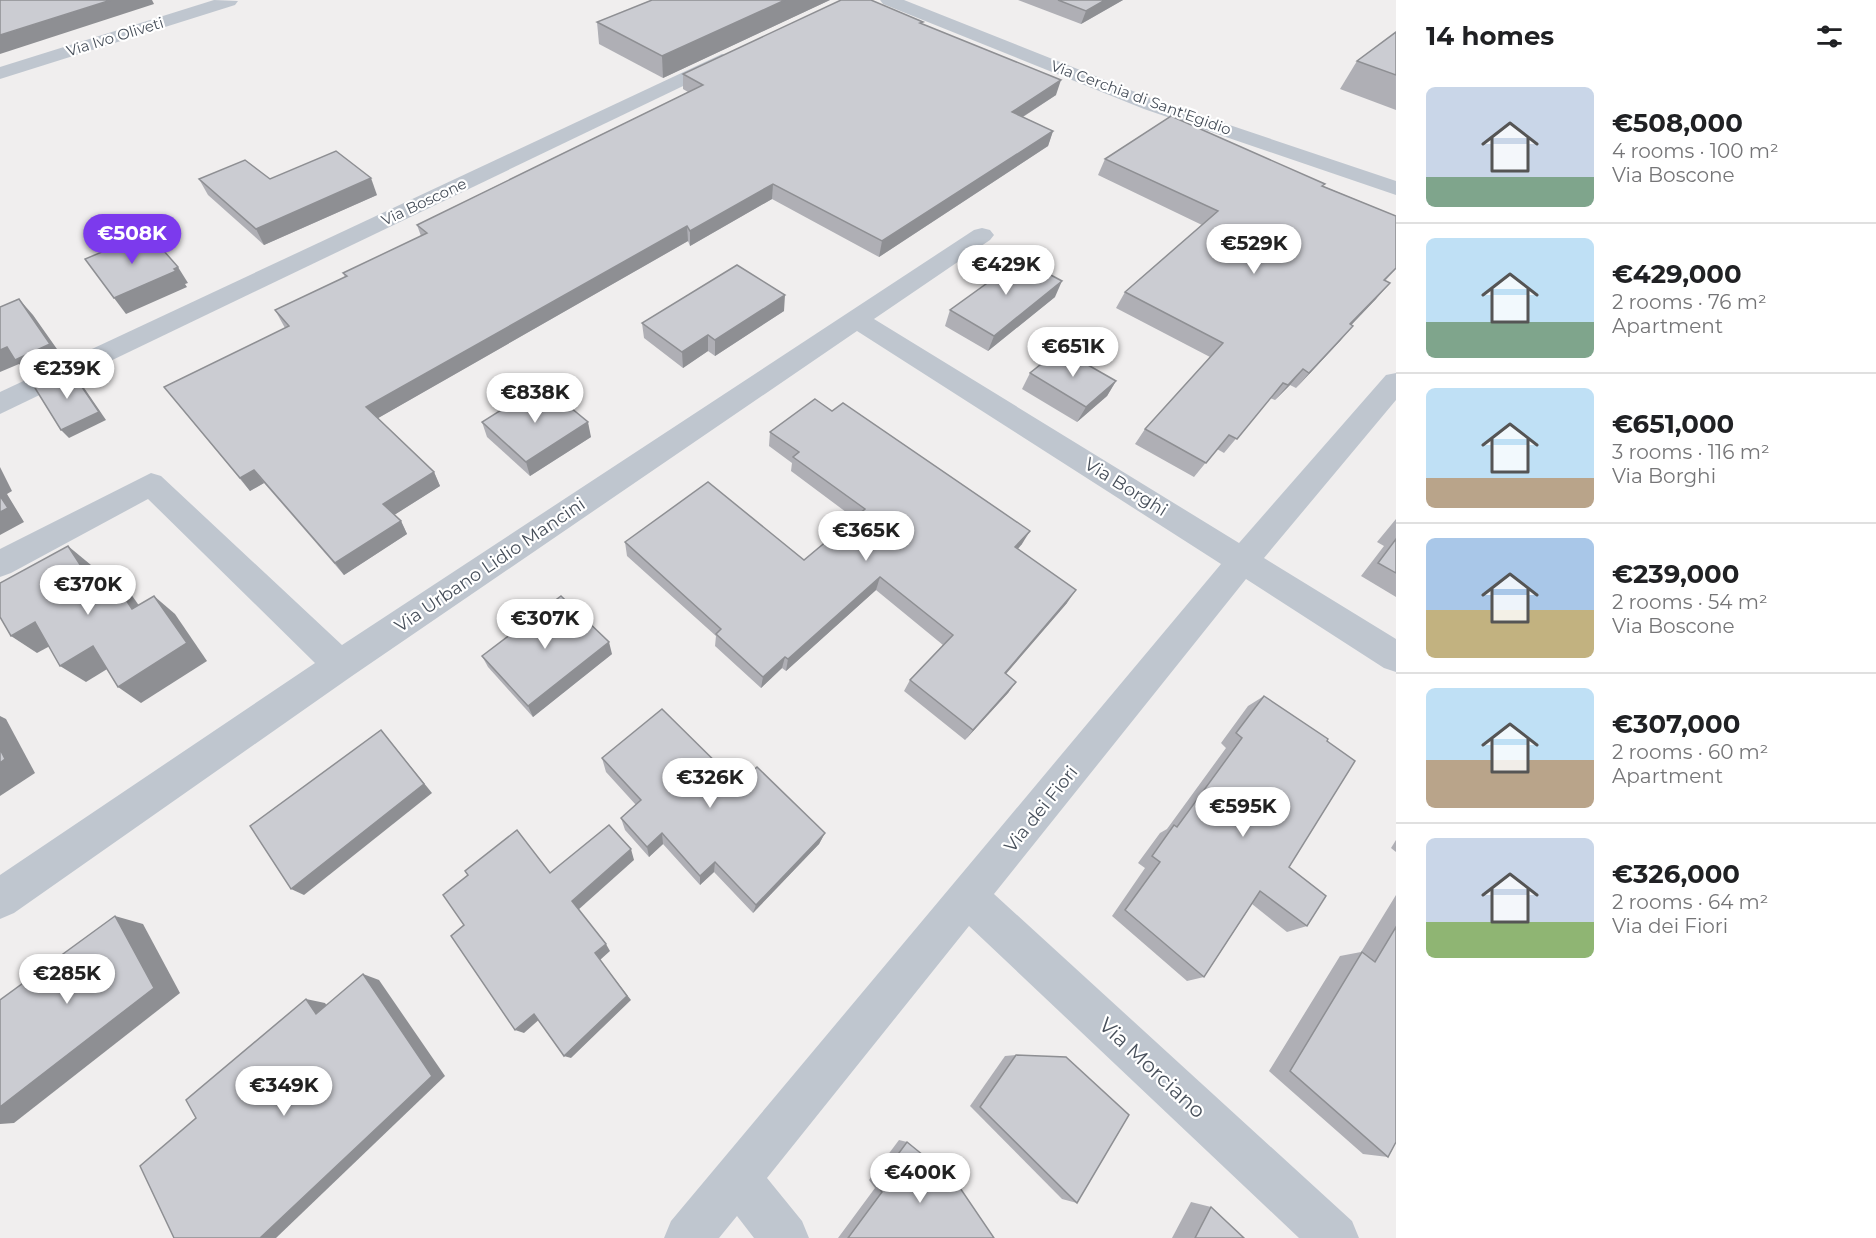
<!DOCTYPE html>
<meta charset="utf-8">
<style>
:root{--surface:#fff;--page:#f6f6f6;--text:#202124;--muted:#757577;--line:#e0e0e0;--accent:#7c3aed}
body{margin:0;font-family:Montserrat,sans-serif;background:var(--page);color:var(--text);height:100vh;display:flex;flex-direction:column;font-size:22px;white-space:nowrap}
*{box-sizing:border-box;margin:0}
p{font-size:20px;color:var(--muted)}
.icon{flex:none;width:33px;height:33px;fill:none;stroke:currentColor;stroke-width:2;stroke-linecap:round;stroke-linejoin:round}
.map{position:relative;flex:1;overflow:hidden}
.details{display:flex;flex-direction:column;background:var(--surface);width:480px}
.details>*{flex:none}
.price{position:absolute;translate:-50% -51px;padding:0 14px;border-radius:21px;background:#fff;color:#222;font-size:20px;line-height:39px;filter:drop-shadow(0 2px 3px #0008)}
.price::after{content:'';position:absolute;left:50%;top:36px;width:18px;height:14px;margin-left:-9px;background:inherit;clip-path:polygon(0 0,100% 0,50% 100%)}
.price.active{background:var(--accent);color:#fff}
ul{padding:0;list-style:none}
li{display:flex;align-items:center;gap:18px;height:150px;padding:0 30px}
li+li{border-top:2px solid var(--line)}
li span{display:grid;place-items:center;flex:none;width:168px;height:120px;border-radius:9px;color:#555}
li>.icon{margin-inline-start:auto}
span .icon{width:72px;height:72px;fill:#fffc;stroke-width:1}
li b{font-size:26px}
h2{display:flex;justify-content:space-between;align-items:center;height:72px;padding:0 30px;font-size:26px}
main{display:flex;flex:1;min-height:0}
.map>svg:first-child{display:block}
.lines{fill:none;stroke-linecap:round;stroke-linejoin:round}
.minor{fill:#bfc6cf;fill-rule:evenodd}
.wall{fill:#afafb5}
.shaded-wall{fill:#8e8f93}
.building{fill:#cbccd2;stroke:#8e8f93;stroke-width:1.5}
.labels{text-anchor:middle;stroke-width:4.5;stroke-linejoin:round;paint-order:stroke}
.far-street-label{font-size:15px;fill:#474f5a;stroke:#fff}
.street-label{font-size:18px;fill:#474f5a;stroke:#fff}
.near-street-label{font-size:21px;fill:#474f5a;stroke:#fff}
</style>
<main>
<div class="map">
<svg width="1396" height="1238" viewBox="0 0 1396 1238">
<rect width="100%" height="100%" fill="#f0eeee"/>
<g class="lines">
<g class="minor">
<polygon points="214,0 238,1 235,5 0,79 0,67"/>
<polygon points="880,0 904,0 1158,101 1396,181 1396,195 1144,109 883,4"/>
<polygon points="722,54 729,56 731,60 729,64 0,414 0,392"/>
<polygon points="982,228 990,230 994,235 990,240 874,319 1239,543 1386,375 1396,373 1396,400 1264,558 1396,639 1396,672 1384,668 1246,579 994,894 1352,1221 1359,1238 1299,1238 969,926 767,1178 802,1221 809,1238 754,1238 737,1216 719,1238 664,1238 671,1221 1221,564 857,331 352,676 14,913 0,919 0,875 315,663 148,499 11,573 0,577 0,549 151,473 161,476 342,645 974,230"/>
</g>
</g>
<g class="wall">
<polygon points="830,0 663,78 599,44 597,22"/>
<polygon points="1018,0 1123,0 1081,24"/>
<polygon points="923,25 1056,95 1023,117 1053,131 1048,146 879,257 772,199 690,246 688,241 378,418 434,472 440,486 394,515 401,521 407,534 344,575 264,483 250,491 164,387 285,328 275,310 345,277 343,273 421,236 417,225 688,92 683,89 683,74"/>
<polygon points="1396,32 1396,110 1340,89 1357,61"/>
<polygon points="1105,159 1323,186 1396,216 1396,269 1385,281 1376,299 1351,325 1340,341 1296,388 1290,385 1275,400 1270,398 1224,453 1217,449 1194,477 1135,444 1145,429 1210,357 1116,308 1125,292 1202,225 1098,175"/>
<polygon points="199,179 270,179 377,195 264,245 208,195"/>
<polygon points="987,279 1055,297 988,351 945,326 950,310 986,284"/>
<polygon points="784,311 715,356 708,351 683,368 644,338 642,323"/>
<polygon points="1030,373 1116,381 1107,396 1077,422 1022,389"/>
<polygon points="523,404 591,437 530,476 487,437 482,422"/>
<polygon points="770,432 1022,544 1018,549 1067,603 1006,674 1016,682 1008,693 965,740 904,691 910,680 943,645 876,590 786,671 782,668 761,688 715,646 716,636 627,556 625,542 804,560 854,518 791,471 792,463 769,446"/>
<polygon points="1396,519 1396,597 1361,576 1384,546 1377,542"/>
<polygon points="612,654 533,717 488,667 482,656"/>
<polygon points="1264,696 1289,867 1307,926 1287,932 1252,904 1204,977 1187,981 1112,916 1145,868 1138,863 1160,833 1167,829 1226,748 1221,743 1248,706"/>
<polygon points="602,758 738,784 825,833 819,844 753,913 714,872 700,885 663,844 649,857 625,830 621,818 636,805 606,772"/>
<polygon points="1396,840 1396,852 1391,848"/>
<polygon points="1396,895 1396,1142 1388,1157 1363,1154 1269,1071 1340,956 1361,952"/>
<polygon points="1016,1055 1077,1203 1062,1199 970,1106 1005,1056"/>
<polygon points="899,1140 907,1142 994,1238 838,1238 875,1188 869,1180"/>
<polygon points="1191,1202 1211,1207 1244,1238 1172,1238"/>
</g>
<g class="shaded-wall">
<polygon points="111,0 152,0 154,4 0,54 0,35"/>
<polygon points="785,0 830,0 663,78 662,56"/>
<polygon points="1105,0 1123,0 1081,24 1086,11"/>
<polygon points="1061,80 1056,95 1007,127 1012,112"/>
<polygon points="1053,131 1048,146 879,257 882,241"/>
<polygon points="371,178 377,195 264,245 256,229"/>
<polygon points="773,184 772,199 690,246 690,231"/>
<polygon points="687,226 688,241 373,421 366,407"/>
<polygon points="178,267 188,283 185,284 187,287 126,314 114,298"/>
<polygon points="1062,281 1055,297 988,351 994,336"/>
<polygon points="1390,283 1376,299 1337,340 1350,324"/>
<polygon points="785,295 784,311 715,356 715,340"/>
<polygon points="19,299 33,315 64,359 30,376 19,364 0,372 0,350"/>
<polygon points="1353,326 1340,341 1296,388 1309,373"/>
<polygon points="708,335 708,351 683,368 682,352"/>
<polygon points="1303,369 1290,385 1275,400 1288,385"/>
<polygon points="71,371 78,379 106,420 69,438 61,430"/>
<polygon points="1116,381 1107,396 1077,422 1086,407"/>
<polygon points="588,422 591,437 530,476 526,462"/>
<polygon points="0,467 12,491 7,494 24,522 0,535"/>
<polygon points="254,470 264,483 250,491 240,478"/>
<polygon points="434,472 440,486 391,517 383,504"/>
<polygon points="401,521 407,534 344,575 335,563"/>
<polygon points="1030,531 1022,544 1007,560 1015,547"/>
<polygon points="68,546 91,565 111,596 88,577"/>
<polygon points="105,568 126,587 154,627 132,609"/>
<polygon points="880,577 876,590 786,671 788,659"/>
<polygon points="1076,590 1067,603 997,684 1005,673"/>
<polygon points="154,596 175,614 207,661 141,703 118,687"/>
<polygon points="35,622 61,640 37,653 11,636"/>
<polygon points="609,642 612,654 533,717 528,706"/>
<polygon points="93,646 117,663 86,682 60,666"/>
<polygon points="785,657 782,668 761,688 763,677"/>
<polygon points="1016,682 1008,693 965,740 973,730"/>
<polygon points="0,716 6,719 35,773 0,796"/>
<polygon points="381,730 432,793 304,895 291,889"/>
<polygon points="662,833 663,844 649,857 647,847"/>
<polygon points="825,833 819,844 753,913 756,905"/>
<polygon points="631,849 634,860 578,910 572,901"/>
<polygon points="715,862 714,872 700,885 700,876"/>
<polygon points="115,916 143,924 180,993 14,1123 0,1124 0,1107"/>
<polygon points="606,944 610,951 600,960 631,1000 571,1058 564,1056 595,953"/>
<polygon points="363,974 379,980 445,1076 276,1238 260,1238"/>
<polygon points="306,999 325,1003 335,1018 316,1014"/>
<polygon points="534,1014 542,1017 524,1033 515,1030"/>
</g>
<g class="building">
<polygon points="0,0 111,0 0,35"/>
<polygon points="652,0 785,0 662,56 597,22"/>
<polygon points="841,0 871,0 923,22 920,23 1061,80 1012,112 1053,131 882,241 773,184 690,231 687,226 366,407 434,472 383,504 401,521 335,563 254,470 240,478 164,387 289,326 275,310 347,276 343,273 427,233 417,225 703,85 683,74"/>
<polygon points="1058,0 1105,0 1086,11"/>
<polygon points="1396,32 1396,75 1357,61"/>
<polygon points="1171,116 1325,184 1322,186 1396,216 1396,268 1384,280 1390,283 1350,324 1353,326 1309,373 1303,369 1288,385 1283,383 1237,439 1229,435 1206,463 1145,429 1223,343 1125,292 1218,211 1105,159"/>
<polygon points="336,151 371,178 256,229 199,179 245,160 270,179"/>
<polygon points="148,233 178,267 174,269 176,271 114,298 85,259"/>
<polygon points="1017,257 1062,281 994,336 950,310 990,281 987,279"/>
<polygon points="737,265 785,295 715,340 708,335 682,352 642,323"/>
<polygon points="19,299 50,344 15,360 7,347 0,350 0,307"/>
<polygon points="1060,349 1116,381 1086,407 1030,373"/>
<polygon points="71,371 99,412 61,430 35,388"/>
<polygon points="548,389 588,422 526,462 482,422 517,400 523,404"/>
<polygon points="815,399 832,411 843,403 1030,531 1015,547 1076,590 1005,673 1016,682 973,730 910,680 953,635 880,577 788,659 785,657 763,677 716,634 721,629 625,542 708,482 804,560 865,509 793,457 799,452 770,432"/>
<polygon points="0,496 8,508 0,512"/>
<polygon points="1396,539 1396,573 1378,563"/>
<polygon points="68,546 88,577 105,568 132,609 154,596 187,643 118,687 93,646 60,666 35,622 11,636 0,617 0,583"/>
<polygon points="561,596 609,642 528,706 482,656"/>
<polygon points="1264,696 1328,739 1327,741 1355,761 1289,867 1326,896 1307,926 1260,891 1204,977 1125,910 1160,862 1152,856 1174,825 1177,827 1242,738 1236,733"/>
<polygon points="662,709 738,784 757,767 825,833 756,905 715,862 700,876 662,833 647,847 621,818 641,800 602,758"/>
<polygon points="381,730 424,784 291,889 250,826"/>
<polygon points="0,749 5,759 0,763"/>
<polygon points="609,825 631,849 572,901 606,944 595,953 627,996 564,1056 534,1014 515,1030 451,936 464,925 443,895 468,875 465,871 517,830 550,873"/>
<polygon points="115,916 154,988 0,1107 0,1000"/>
<polygon points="1396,927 1396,1142 1388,1157 1290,1071 1362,952 1375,962"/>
<polygon points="363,974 432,1076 260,1238 174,1238 140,1166 196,1118 186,1100 306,999 316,1014"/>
<polygon points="1016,1055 1066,1057 1129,1115 1077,1203 980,1107"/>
<polygon points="907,1142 956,1182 994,1238 848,1238 882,1192 876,1184"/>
<polygon points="1211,1207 1244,1238 1195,1238"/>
</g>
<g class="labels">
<g class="far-street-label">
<text transform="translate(115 37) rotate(-17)" y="5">Via Ivo Oliveti</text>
<text transform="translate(1141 98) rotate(20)" y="5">Via Cerchia di Sant'Egidio</text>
<text transform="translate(424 202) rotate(-25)" y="5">Via Boscone</text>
</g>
<g class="street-label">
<text transform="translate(1126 487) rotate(32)" y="6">Via Borghi</text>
<text transform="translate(490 565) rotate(-34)" y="6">Via Urbano Lidio Mancini</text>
<text transform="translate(1041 809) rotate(-51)" y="6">Via dei Fiori</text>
</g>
<g class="near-street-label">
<text transform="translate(1152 1068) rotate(43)" y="7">Via Morciano</text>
</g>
</g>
</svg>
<b class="price active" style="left:132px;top:265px">€508K</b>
<b class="price" style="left:1254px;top:275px">€529K</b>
<b class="price" style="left:1006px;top:296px">€429K</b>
<b class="price" style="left:1073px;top:378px">€651K</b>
<b class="price" style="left:67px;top:400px">€239K</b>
<b class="price" style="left:535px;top:424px">€838K</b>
<b class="price" style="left:866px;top:562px">€365K</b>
<b class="price" style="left:88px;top:616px">€370K</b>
<b class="price" style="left:545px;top:650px">€307K</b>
<b class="price" style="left:710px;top:809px">€326K</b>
<b class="price" style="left:1243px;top:838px">€595K</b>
<b class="price" style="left:67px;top:1005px">€285K</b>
<b class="price" style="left:284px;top:1117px">€349K</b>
<b class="price" style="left:920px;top:1204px">€400K</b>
</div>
<section class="details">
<h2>14 homes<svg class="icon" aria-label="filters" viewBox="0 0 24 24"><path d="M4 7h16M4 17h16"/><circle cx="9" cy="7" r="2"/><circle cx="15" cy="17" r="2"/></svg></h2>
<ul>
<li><span style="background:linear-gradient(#c9d6e8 75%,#7fa58c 0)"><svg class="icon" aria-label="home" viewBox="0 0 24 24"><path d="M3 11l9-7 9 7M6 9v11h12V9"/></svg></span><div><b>€508,000</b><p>4 rooms · 100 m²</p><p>Via Boscone</p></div></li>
<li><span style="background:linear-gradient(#bfe0f5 70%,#7fa58c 0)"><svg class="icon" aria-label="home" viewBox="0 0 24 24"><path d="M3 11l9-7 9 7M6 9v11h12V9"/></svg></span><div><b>€429,000</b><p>2 rooms · 76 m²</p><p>Apartment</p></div></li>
<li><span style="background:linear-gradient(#bfe0f5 75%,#b9a48a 0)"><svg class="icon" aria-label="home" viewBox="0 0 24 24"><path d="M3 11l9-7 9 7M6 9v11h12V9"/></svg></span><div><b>€651,000</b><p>3 rooms · 116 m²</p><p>Via Borghi</p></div></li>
<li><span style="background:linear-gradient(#a9c7e8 60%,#c2b280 0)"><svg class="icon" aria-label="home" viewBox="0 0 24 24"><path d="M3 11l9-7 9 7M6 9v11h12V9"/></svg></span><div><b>€239,000</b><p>2 rooms · 54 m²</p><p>Via Boscone</p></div></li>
<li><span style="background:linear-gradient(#bfe0f5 60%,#b9a48a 0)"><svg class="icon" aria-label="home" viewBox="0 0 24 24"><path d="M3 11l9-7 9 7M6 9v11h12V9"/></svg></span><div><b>€307,000</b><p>2 rooms · 60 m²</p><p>Apartment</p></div></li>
<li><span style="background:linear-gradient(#c9d6e8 70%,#8fb573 0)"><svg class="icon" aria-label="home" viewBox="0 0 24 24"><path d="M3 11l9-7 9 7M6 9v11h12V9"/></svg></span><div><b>€326,000</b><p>2 rooms · 64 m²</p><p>Via dei Fiori</p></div></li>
</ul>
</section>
</main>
